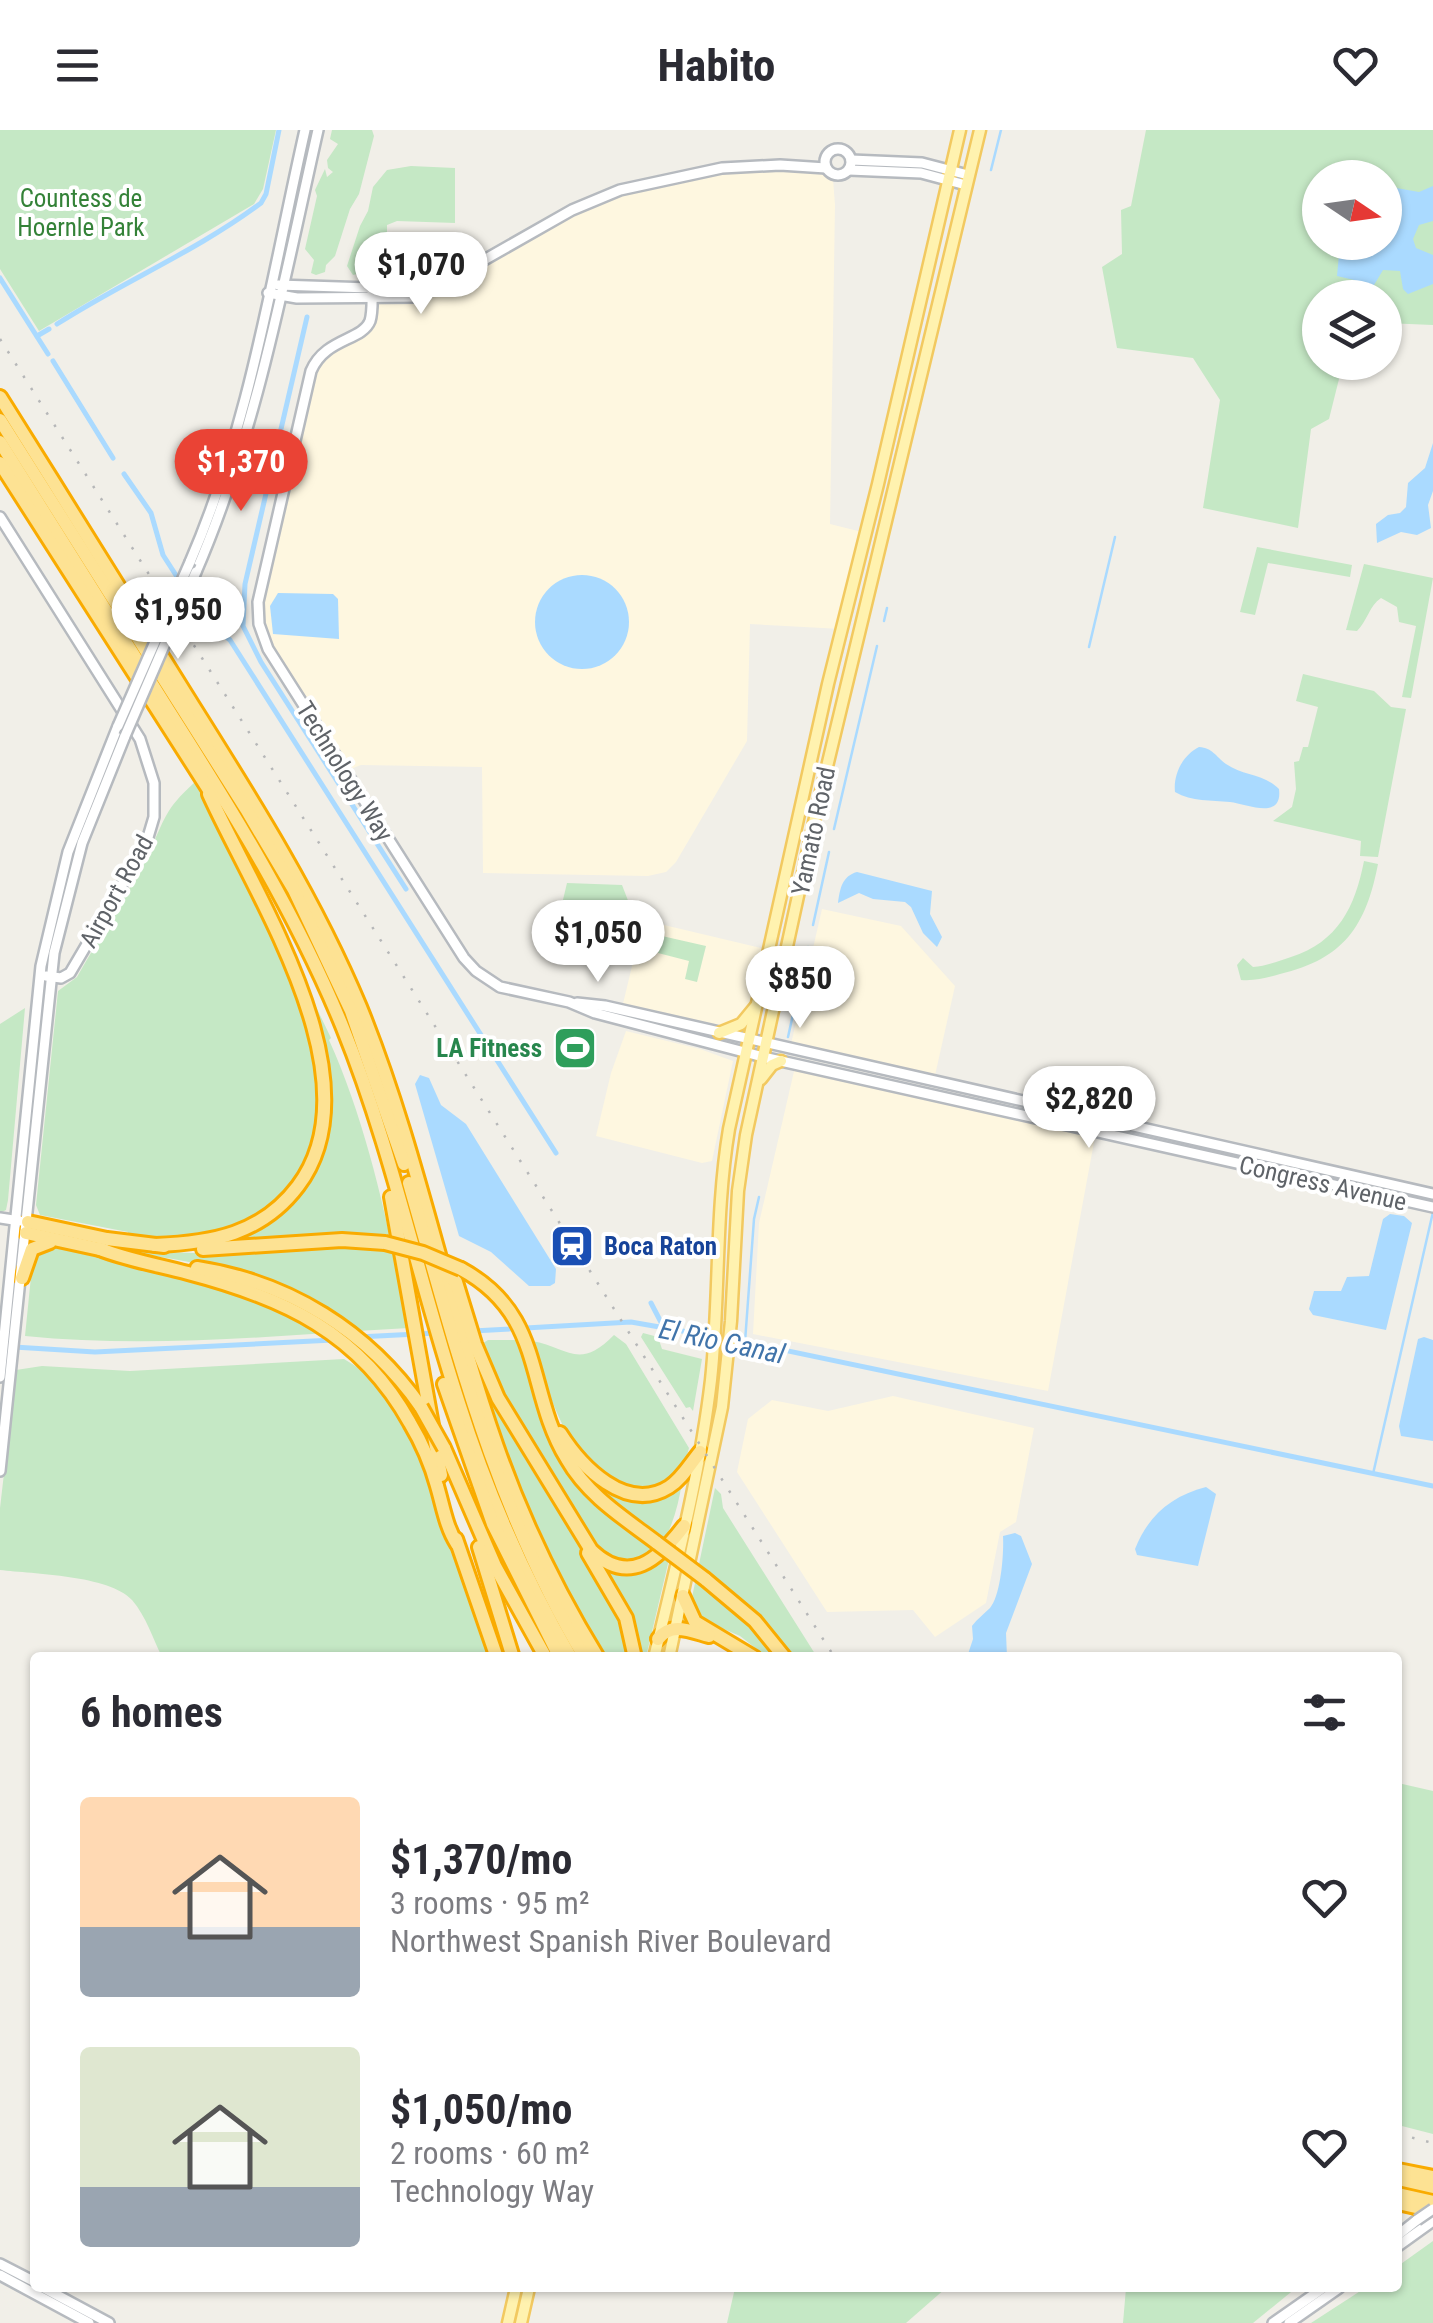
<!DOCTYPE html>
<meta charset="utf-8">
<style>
:root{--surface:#fff;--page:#f7f7f7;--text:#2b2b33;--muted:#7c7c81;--accent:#ea4335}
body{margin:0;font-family:"Roboto Condensed",sans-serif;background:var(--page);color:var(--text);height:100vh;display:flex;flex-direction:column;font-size:38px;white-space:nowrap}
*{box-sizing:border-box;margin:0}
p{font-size:32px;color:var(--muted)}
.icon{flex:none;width:55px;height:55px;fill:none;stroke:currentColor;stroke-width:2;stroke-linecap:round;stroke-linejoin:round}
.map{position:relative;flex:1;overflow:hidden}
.drawer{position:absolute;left:30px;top:1522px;width:1372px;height:640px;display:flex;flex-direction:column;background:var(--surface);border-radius:10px;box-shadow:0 2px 8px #0004}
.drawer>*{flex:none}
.needle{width:65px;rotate:103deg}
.buttons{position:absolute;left:1302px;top:30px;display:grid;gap:20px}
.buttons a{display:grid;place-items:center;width:100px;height:100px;border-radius:50%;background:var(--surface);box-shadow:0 2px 8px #0004;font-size:50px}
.price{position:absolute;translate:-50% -85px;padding:0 22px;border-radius:35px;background:#fff;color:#222;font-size:32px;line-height:65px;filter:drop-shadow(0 2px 5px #0008)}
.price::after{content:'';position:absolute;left:50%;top:60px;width:30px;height:22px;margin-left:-15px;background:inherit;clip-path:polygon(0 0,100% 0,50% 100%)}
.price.selected{background:var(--accent);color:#fff}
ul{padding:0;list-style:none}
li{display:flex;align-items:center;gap:30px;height:250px;padding:0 50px}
li span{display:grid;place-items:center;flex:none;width:280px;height:200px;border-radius:10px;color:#555}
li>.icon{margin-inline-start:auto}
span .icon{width:120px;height:120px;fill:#fffc;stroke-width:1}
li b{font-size:42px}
h2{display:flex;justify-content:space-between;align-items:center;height:120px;padding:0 50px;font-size:42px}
header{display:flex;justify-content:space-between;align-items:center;height:130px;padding:0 50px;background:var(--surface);font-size:45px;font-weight:700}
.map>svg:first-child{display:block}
.commercial{fill:#fef7e0}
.green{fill:#c5e8c5;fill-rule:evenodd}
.water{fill:#aadaff}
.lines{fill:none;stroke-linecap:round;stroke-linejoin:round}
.stream{stroke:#aadaff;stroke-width:2.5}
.canal{stroke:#aadaff;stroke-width:5}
.secondary-casing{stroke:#b6babf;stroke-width:14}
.primary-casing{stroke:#f2c960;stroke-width:15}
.highway-casing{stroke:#f9ab00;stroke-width:18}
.secondary{stroke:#fff;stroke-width:9}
.primary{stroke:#fff2af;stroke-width:10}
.highway{stroke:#fde293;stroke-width:12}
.rail{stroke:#b6b7b8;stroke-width:2.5;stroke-dasharray:2.5 12;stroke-linecap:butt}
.secondary-bridge-casing{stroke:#b6babf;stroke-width:14;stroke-linecap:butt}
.highway-bridge-casing{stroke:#f9ab00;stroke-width:18;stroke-linecap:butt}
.secondary-bridge{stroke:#fff;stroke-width:9}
.highway-bridge{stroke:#fde293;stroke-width:12}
.labels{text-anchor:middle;stroke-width:8;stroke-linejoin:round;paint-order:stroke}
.park-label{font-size:25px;fill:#348238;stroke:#fff}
.street-label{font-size:25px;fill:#5f6368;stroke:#fff}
.leisure-label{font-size:25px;font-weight:bold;fill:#27864d;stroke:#fff;text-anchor:end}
.transit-label{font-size:25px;font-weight:bold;fill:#164399;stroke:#fff;text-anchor:start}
.water-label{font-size:28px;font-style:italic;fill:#4174aa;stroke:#fff}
</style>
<header><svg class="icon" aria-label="menu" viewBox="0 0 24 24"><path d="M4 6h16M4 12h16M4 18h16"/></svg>Habito<svg class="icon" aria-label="heart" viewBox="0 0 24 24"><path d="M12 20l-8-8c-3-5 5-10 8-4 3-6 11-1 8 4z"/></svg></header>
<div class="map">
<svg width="1433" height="2193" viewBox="0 0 1433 2193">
<rect width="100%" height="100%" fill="#f1efe8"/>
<g class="commercial">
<polygon points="826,38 833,49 835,75 830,394 866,403 841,499 750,494 747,611 676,732 666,742 648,746 483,743 482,637 361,635 345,641 266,515 257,483 317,228 370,202 376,190 378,169 411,168 585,74 701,41"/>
<polygon points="822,779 901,796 955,856 934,950 791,914"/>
<polygon points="643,790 765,819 746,907 622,878"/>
<polygon points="626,901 700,919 733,931 712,1031 702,1033 596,1006 611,943"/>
<polygon points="795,937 1097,996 1048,1261 753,1204 759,1093"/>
<polygon points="893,1266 1034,1298 1016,1392 1000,1402 986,1473 935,1507 913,1480 827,1482 737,1342 748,1289 772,1270 828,1281"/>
</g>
<g class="green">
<polygon points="0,0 276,0 263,59 254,74 39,201 0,139"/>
<polygon points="332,0 372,0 374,6 359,64 350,79 335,126 326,135 325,142 316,145 311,143 314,130 305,119 317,66 315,60 325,39 327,47 333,42 328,38 327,30 338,14 330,9"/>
<path d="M1146,0H1433V195L1385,193V168H1320V232L1343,233L1329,289L1311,299L1298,398L1203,378L1220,270L1193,228L1117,218L1102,137L1122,124L1121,80L1131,76ZM1320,48H1385V112H1320Z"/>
<polygon points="411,36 455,38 455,93 397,91 387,95 387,145 374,150 361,143 353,145 347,136 360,96 368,81 373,57 387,40"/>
<polygon points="1257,417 1352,435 1350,447 1268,433 1255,485 1240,482"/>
<path d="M1364,434L1433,448L1411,568L1402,567L1416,496L1399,492L1397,477L1381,468C1369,476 1368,490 1357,501L1346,500Z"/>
<polygon points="1303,544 1374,561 1391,577 1406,579 1378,727 1360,726 1361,711 1273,691 1292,677 1296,659 1294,632 1299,631 1303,617 1308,617 1318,577 1296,571"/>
<path d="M195,652L273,801L304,883L321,942L313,1025L279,1073L218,1107L168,1109L128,1105V1102L40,1085L36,1075L58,861L77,847C100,806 127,766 148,724C166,688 163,681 195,652Z"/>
<path d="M1364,731L1378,734C1366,796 1344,829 1280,844C1267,848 1255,851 1241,850L1237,835L1243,828L1253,837C1266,836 1279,831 1291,827C1338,812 1355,777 1364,731Z"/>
<polygon points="567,753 622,755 634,786 624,834 610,831 608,838 555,825 551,820"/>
<path d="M279,800L331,908L329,910C370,1001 389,1101 409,1198C281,1205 153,1219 25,1206L33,1127L37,1121L52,1117L212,1153L347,1194C277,1139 193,1134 109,1118C127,1114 145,1121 164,1122C227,1124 294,1127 353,1105L216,1114L226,1110C248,1094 292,1069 308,1051C364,983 306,868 279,800Z"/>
<polygon points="662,806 706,816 697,852 685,849 689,831 658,823"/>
<polygon points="25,878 8,1070 6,1080 0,1083 0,894"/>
<polygon points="643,1203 658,1207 662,1219 702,1229 693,1281 690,1277 686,1278 641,1207"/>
<path d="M614,1205L626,1214L689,1318C684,1338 672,1358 649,1359C574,1361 550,1267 532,1211C567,1217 579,1241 614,1205Z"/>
<path d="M488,1210H520C536,1263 550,1328 592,1367C611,1385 634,1400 655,1416L657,1408L592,1357L563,1314L595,1346L630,1366H653L682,1352C675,1398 654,1461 596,1418L518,1293L480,1215Z"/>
<path d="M344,1229C431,1277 454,1439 489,1527H162C153,1509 146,1486 132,1470C109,1445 33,1444 0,1440V1378L16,1240L42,1236L130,1241Z"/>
<polygon points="477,1232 525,1329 615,1474 632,1527 607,1527 560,1448 512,1344"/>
<polygon points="715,1358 721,1364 723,1378 817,1527 790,1527 732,1475 780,1527 767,1527 740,1506 698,1488 691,1472"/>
<path d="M671,1421L646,1527H639L597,1432C629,1438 645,1446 671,1421Z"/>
<polygon points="1398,1653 1433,1661 1433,2004 1398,1995"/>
<polygon points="1433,2111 1433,2193 1311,2193 1365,2158 1398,2158 1398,2136"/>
<polygon points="735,2158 946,2158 906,2193 727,2193"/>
<polygon points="1126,2158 1296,2158 1253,2193 1123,2193"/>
</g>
<g class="water">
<polygon points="1385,56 1419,62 1433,56 1433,91 1419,95 1413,109 1416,118 1433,125 1433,154 1408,164 1403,159 1400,141 1383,140 1371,160 1354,150 1337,146 1339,124 1349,121 1357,113 1385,112"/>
<polygon points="1433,313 1433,361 1428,375 1431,398 1417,405 1401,402 1377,413 1376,394 1388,385 1400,383 1406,377 1408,353 1425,338"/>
<circle cx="582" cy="492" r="47"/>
<polygon points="278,463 333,464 338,469 339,509 273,504 270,476"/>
<path d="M1199,617C1213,618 1215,626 1226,634C1243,646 1265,644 1279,659C1283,691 1247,674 1230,672C1211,670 1192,672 1175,662C1173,644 1183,625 1199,617Z"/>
<path d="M857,742L932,761L930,784L942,807L937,817L923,803L911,777L905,772L873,769L859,763L838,773C840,759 842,746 857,742Z"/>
<polygon points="420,945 429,948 441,975 466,994 556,1139 555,1153 550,1156 529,1156 491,1122 459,1106 415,954"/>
<polygon points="1390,1084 1404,1086 1412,1093 1386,1200 1313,1185 1309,1179 1314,1161 1341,1161 1347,1147 1369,1146 1383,1089"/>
<polygon points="1424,1207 1433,1210 1433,1311 1401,1306 1399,1296 1418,1209"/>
<path d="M1206,1357L1216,1364L1198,1436L1137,1425L1135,1419C1148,1386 1171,1366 1206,1357Z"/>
<path d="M1015,1403L1021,1406L1032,1434L1006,1503L1007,1527H967L973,1509L972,1496C977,1489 984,1484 990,1478C1001,1465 1004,1423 1003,1406Z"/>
</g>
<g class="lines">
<g class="stream">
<polyline points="991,40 1001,0"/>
<polyline points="884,491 887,478"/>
<polyline points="1089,517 1115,407"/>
<polyline points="834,699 877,516"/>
<polyline points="813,795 829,722"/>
<polyline points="788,907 808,817"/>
<polyline points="745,1212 754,1089 759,1067"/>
<polyline points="1373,1344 1433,1082"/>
</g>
<g class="canal">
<polyline points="0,148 48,224"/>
<polyline points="307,187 245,454 243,496 261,532 406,759"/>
<path d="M57,194C124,151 197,121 261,73L266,64L279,0"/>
<polyline points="37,206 49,199"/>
<polyline points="53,231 113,328"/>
<polyline points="124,344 151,383 163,425 181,453"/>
<polyline points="188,462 203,487 230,510 556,1023"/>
<polyline points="651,1173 664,1198"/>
<polyline points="473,1201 631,1192 745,1212 1433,1356"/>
<polyline points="358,1207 437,1203"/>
<polyline points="14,1217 95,1222 333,1210"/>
</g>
<g class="secondary-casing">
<g id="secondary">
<circle cx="838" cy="32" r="13"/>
<polyline points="851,30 922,33 968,45"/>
<polyline points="849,40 921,43 966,55"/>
<polyline points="278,155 400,159 437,155"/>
<path d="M372,159C372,169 373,181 370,191C362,211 325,208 311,241L258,472L259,494L268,519L464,828L476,841L500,857L569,872L595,883L763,927L1433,1077"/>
<polyline points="268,163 297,168 419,167 572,80 620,60 722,38 780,35 826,38"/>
<polyline points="0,387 140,609 154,653 154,687 146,714 70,843 61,848 46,846"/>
<path d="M190,432C250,294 272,145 305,0"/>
<path d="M196,442C257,301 284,150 318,0"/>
<polyline points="577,873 605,876 1433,1064"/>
<polyline points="0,1088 20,1091"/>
<polyline points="0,1247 41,836 68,722 118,596"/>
<polyline points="0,1341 54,823 82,713 125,606"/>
<polyline points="1398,2105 1417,2090"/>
<polyline points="1398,2116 1433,2091"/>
<polyline points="0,2134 35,2152"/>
<polyline points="0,2145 89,2193"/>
<polyline points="44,2158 109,2193"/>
<polyline points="1273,2193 1323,2158"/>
<polyline points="1289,2193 1339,2158"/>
</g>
</g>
<g class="primary-casing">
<g id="primary">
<polyline points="719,903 741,894 755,877"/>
<polyline points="761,949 772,935 781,931"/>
<path d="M654,1528C676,1436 700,1344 711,1250C720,1167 715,1082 729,999L828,554L878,354L960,0"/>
<polyline points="669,1528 722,1277 731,1191 738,1061 746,1005 818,674 980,0"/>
<polyline points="508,2193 516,2158"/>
<polyline points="521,2193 529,2158"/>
</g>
</g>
<g class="highway-casing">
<g id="highway">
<path d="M0,267C63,367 125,467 188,568C251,668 314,767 360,877C418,1020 446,1172 497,1317C523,1391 557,1461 598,1528"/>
<polyline points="0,290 246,679 294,760 351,881 404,1034"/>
<path d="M0,312C56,402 113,491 169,581C234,683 297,785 343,898C392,1019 418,1148 459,1273C487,1362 524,1447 571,1528"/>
<polyline points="0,333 216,671"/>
<path d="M409,1053C456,1218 495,1379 585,1528"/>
<polyline points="391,1067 441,1345"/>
<polyline points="28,1092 107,1109 164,1116"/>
<polyline points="26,1103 104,1120"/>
<path d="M155,1115C212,1113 262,1104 298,1056C378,950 255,766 209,664"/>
<path d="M100,1119C128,1130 158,1135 188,1143C284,1168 360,1203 410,1293C422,1313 431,1334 437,1356C443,1376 446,1397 457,1414"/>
<polyline points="203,1119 342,1110 385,1113"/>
<path d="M197,1138C289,1152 368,1201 421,1277"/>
<path d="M461,1139C546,1185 525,1260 567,1329C588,1366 624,1388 657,1413"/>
<path d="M446,1143L456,1152L475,1214L498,1268L591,1420C629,1457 659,1429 684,1396"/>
<polyline points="22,1148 32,1119 50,1112"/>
<polyline points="444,1254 493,1394 560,1528"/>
<path d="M560,1303C581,1336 626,1384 669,1357C682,1349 690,1334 700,1322"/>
<polyline points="444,1318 495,1436 546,1528"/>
<polyline points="456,1409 497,1528"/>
<polyline points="479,1417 513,1528"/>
<polyline points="588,1423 626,1488 635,1528"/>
<polyline points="705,1449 755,1491 785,1528"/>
<polyline points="683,1466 695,1492 755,1528"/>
<path d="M658,1509C671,1492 690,1501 709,1506"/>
<polyline points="1398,2040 1433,2047"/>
<polyline points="1398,2049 1433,2057"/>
<polyline points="1398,2064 1433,2072"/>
<polyline points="1398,2073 1433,2081"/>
</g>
</g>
<use href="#secondary" class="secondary"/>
<use href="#primary" class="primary"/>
<use href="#highway" class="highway"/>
<g class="rail">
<polyline points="0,209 835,1528"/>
<polyline points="1398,2004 1433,2013"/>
</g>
<g class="secondary-bridge-casing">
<g id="secondary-bridge">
<polyline points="118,596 190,432"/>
<polyline points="125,606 196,442"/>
<polyline points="1417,2090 1433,2079"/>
</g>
</g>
<g class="highway-bridge-casing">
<g id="highway-bridge">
<polyline points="385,1113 423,1123 461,1139"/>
<polyline points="421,1277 444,1318"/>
<polyline points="657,1413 705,1449"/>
</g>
</g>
<use href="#secondary-bridge" class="secondary-bridge"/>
<use href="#highway-bridge" class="highway-bridge"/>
</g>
<defs>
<g id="stadium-square" transform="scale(2.25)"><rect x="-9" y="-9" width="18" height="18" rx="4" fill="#2e9e5b" stroke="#fff"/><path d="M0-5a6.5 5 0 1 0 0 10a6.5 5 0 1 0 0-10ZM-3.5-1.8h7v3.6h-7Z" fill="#fff"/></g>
<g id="station-square" transform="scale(2.25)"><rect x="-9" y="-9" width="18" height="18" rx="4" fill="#1a4fb4" stroke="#fff"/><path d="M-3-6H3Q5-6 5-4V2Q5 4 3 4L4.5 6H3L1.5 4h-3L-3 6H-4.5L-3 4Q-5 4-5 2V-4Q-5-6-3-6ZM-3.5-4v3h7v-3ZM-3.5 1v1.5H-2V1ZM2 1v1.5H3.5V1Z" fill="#fff"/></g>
</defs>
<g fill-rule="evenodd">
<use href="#stadium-square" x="575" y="918"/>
<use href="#station-square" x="572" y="1116"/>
</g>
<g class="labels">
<g class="park-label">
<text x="81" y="77">Countess de<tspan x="81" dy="29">Hoernle Park</tspan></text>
</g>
<g class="street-label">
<text transform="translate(345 641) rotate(58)" y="9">Technology Way</text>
<text transform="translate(813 701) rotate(-78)" y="9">Yamato Road</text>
<text transform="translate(116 761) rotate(-61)" y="9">Airport Road</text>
<text transform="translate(1323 1053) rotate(13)" y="9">Congress Avenue</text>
</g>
<g class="leisure-label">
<text x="542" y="927">LA Fitness</text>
</g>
<g class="transit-label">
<text x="604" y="1125">Boca Raton</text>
</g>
<g class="water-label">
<text transform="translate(722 1211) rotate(12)" y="10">El Rio Canal</text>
</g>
</g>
</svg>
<div class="buttons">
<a><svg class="needle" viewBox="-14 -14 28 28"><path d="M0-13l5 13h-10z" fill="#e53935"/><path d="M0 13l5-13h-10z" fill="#7c7c81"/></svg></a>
<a><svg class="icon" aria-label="layers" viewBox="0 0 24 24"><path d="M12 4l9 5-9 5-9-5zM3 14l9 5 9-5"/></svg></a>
</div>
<b class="price" style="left:421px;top:187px">$1,070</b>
<b class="price selected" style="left:241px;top:384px">$1,370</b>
<b class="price" style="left:178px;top:532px">$1,950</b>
<b class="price" style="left:598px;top:855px">$1,050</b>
<b class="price" style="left:800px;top:901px">$850</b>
<b class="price" style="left:1089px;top:1021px">$2,820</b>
<section class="drawer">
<h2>6 homes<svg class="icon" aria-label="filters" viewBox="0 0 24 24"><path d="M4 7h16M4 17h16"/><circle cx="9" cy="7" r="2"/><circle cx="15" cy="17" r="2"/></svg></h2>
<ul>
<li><span style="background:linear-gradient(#ffd9b3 65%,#9aa5b1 0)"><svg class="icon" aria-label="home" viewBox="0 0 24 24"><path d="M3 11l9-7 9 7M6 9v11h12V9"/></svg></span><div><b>$1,370/mo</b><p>3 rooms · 95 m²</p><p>Northwest Spanish River Boulevard</p></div><svg class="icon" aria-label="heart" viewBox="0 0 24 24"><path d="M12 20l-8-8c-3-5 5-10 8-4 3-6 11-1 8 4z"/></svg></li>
<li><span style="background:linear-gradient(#dfe7d0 70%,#9aa5b1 0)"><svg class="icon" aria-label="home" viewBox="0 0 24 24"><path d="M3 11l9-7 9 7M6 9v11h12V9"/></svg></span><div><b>$1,050/mo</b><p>2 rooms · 60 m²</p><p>Technology Way</p></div><svg class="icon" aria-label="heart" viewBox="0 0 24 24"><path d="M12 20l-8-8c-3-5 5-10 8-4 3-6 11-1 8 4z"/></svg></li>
</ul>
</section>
</div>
